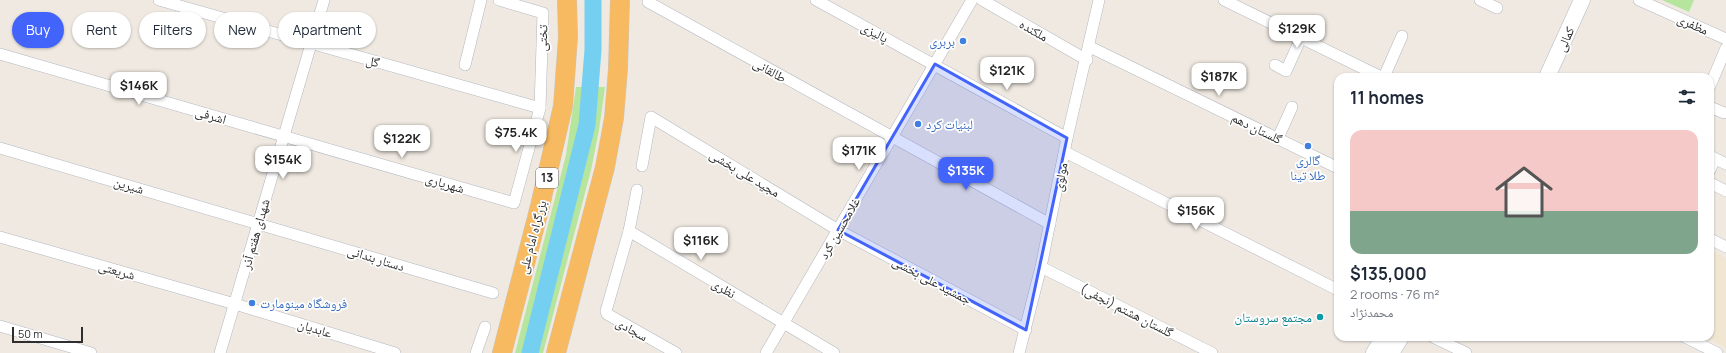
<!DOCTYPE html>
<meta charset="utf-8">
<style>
:root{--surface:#fff;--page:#f2f2f3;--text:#1f2937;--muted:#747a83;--line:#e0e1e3;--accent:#4264fb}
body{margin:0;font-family:Manrope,"Noto Naskh Arabic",sans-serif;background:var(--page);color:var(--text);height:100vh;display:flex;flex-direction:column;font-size:15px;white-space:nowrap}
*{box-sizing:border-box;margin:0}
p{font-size:13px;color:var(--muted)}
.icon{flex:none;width:22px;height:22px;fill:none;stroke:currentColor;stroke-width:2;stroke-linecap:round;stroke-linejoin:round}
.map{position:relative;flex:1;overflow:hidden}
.drawer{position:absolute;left:1334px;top:73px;width:380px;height:268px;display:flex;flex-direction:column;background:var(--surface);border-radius:12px;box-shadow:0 1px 3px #0004}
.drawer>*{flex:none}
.guide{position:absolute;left:12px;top:12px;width:380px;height:36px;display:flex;gap:8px}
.scale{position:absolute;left:12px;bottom:10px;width:71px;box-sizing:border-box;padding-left:4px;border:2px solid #2e2e2e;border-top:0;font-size:11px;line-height:14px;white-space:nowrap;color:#2e2e2e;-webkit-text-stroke:3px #fff;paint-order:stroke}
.price{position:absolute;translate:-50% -34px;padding:0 9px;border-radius:8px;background:#fff;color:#222;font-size:13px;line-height:26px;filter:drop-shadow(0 1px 2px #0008)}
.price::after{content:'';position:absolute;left:50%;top:24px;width:12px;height:9px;margin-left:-6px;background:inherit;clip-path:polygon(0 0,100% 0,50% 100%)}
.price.selected{background:var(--accent);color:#fff}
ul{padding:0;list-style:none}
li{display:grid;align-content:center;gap:8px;height:212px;padding:0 16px}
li+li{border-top:1px solid var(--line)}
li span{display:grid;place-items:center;height:124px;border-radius:12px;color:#555}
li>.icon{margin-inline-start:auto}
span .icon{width:72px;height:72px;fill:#fffc;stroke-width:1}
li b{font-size:17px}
h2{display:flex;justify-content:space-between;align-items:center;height:48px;padding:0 16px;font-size:17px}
.tag{padding:0 14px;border-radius:18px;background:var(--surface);box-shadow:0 1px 3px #0004;font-size:14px;line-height:36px}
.tag.selected{background:var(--accent);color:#fff}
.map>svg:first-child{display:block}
.education{fill:#f0e6d1}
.green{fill:#b6e59e}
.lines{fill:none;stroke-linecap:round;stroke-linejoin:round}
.river{stroke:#75cff0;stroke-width:17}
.minor-casing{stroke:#b4b7c1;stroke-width:12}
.secondary-casing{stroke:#b4b7c1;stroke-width:17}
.trunk-casing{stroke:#c9c9c9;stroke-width:20}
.minor{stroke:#fff;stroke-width:11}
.secondary{stroke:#fff;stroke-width:16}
.trunk{stroke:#f8ba60;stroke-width:19}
.marked{fill:#4264fb;fill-opacity:0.2;stroke:#4264fb;stroke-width:3;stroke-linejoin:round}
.shop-dot{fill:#3f7fe0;stroke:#fff;stroke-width:1.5}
.culture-dot{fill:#0f9aa8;stroke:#fff;stroke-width:1.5}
.labels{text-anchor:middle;stroke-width:3.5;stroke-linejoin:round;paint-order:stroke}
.shield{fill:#fff;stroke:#6d6d6d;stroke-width:1}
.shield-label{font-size:12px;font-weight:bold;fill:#2e2e2e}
.street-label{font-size:13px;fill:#2e2e2e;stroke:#fff}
.shop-label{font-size:13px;fill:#366cbe;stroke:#fff;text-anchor:start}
.culture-label{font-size:13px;fill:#0d838f;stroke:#fff;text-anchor:end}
</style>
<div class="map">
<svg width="1726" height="353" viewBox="0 0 1726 353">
<rect width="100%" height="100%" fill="#efe9e1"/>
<polygon class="education" points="1710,250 1726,258 1726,348 1706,337 1710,337"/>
<g class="green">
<polygon points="1662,0 1694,0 1689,12"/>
<polygon points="576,87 605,87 599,130 591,170 543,353 515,353 566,155"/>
</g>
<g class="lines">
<polyline class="river" points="530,353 587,125 593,50 593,0"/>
<g class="minor-casing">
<g id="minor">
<polyline points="159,0 540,108"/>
<polyline points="816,0 1067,138"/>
<polyline points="982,0 1087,60"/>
<polyline points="1224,0 1381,77"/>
<polyline points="1480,0 1497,8"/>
<polyline points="1639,0 1726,39"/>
<polyline points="648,2 1050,224"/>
<polyline points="1090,47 1338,168"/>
<polyline points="0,54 514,203 540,108 543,13 499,0"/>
<polyline points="465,65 481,0"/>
<polyline points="1275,65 1286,71 1301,38"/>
<polyline points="1384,77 1402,36"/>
<polyline points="1710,86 1726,48"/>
<polyline points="1710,107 1724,113"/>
<polyline points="1278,138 1292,107"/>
<polyline points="0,148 493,293"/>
<polyline points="1065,152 1338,290"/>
<polyline points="1710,156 1726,164"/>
<polyline points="642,166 651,117 838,230 1026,330"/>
<polyline points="1710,170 1715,159"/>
<polyline points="1710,183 1726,191"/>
<polyline points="637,190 629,231 834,353"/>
<polyline points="629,231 606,311 607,314 676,353"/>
<polyline points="0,237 235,304 395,353"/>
<polyline points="1710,239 1726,247"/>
<polyline points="1041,267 1212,353"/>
<polyline points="0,326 91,353"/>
<polyline points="1433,337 1466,353"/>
<polyline points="1685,337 1717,353"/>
<polyline points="220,353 324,0"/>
<polyline points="476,353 485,327"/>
<polyline points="766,353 972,0"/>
<polyline points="1019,353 1041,267 1067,138 1099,0"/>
</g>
</g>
<g class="secondary-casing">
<g id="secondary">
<polyline points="1547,77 1582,0"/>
<polyline points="1374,353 1384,337"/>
<polyline points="1391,353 1401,337"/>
</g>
</g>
<g class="trunk-casing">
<g id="trunk">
<polyline points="502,353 540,206 563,106 568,37 567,0"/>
<polyline points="556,353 605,167 614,118 618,69 620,0"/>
</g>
</g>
<use href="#minor" class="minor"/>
<use href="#secondary" class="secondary"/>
<use href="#trunk" class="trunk"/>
</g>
<path class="marked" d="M935,64L1067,138L1026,330L838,230Z"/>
<g class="shop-dot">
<circle cx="963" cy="41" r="4"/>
<circle cx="918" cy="124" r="4"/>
<circle cx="1308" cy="146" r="4"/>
<circle cx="252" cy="303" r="4"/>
</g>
<circle class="culture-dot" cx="1320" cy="317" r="4"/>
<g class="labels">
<rect class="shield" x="536" y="168" width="22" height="20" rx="3"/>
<g class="shield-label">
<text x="547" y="182">13</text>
</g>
<g class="street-label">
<text transform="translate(1693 24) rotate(24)" y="5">مظفری</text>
<text transform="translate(1034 30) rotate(30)" y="5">ملکنده</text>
<text transform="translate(875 32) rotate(28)" y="5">پالیزی</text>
<text transform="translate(542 38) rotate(-88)" y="5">تختی</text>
<text transform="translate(1565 39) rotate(-66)" y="5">کمالی</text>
<text transform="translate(373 61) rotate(16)" y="5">گل</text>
<text transform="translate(770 70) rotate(29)" y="5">طالقانی</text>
<text transform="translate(211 115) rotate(16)" y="5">اشرفی</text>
<text transform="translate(1257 128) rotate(26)" y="5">گلستان دهم</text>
<text transform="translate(745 173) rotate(31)" y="5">مجید علی بخشی</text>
<text transform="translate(1060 177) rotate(-79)" y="5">مولوی</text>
<text transform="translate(445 183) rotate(16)" y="5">شهریاری</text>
<text transform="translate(129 185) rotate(16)" y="5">شیرین</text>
<text transform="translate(839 228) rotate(-60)" y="5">غلامحسین کرد</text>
<text transform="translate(255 234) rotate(-74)" y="5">شهدای هفتم آذر</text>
<text transform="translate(532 237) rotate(-75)" y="5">بزرگراه امام علی</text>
<text transform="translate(376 258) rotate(17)" y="5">دستار بندانی</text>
<text transform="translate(117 270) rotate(16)" y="5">شریعتی</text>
<text transform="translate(932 280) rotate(28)" y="5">جمشید علی بخشی</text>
<text transform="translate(724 288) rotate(31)" y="5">نظری</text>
<text transform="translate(1127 310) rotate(27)" y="5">گلستان هشتم (نجفی)</text>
<text transform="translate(315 328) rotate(17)" y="5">عابدیان</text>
<text transform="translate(632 329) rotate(29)" y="5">سجادی</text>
</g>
<g class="shop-label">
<text x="955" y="46" text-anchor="end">بربری</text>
<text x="926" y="129">لبنیات کرد</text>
<text x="1308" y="165" text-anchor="middle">گالری<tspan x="1308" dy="15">طلا تینا</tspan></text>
<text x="260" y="308">فروشگاه مینومارت</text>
</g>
<g class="culture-label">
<text x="1312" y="322">مجتمع سروستان</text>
</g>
</g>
</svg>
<div class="scale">50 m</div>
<b class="price" style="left:1297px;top:49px">$129K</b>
<b class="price" style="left:1007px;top:91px">$121K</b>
<b class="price" style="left:1219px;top:97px">$187K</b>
<b class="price" style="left:139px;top:106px">$146K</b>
<b class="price" style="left:516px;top:153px">$75.4K</b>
<b class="price" style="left:402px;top:159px">$122K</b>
<b class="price" style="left:859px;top:171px">$171K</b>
<b class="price" style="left:283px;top:180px">$154K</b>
<b class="price selected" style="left:966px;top:191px">$135K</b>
<b class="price" style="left:1196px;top:231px">$156K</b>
<b class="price" style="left:701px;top:261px">$116K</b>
<div class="guide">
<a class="tag selected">Buy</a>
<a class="tag">Rent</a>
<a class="tag">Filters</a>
<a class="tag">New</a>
<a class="tag">Apartment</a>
</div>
<section class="drawer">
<h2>11 homes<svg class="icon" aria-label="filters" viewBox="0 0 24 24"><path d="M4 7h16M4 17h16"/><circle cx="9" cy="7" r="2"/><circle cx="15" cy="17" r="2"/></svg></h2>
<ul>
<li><span style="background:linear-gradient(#f6c9c9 65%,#7fa58c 0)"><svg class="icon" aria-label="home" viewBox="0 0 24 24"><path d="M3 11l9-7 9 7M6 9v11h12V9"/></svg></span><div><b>$135,000</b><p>2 rooms · 76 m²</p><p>محمدنژاد</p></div></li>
</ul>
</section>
</div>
